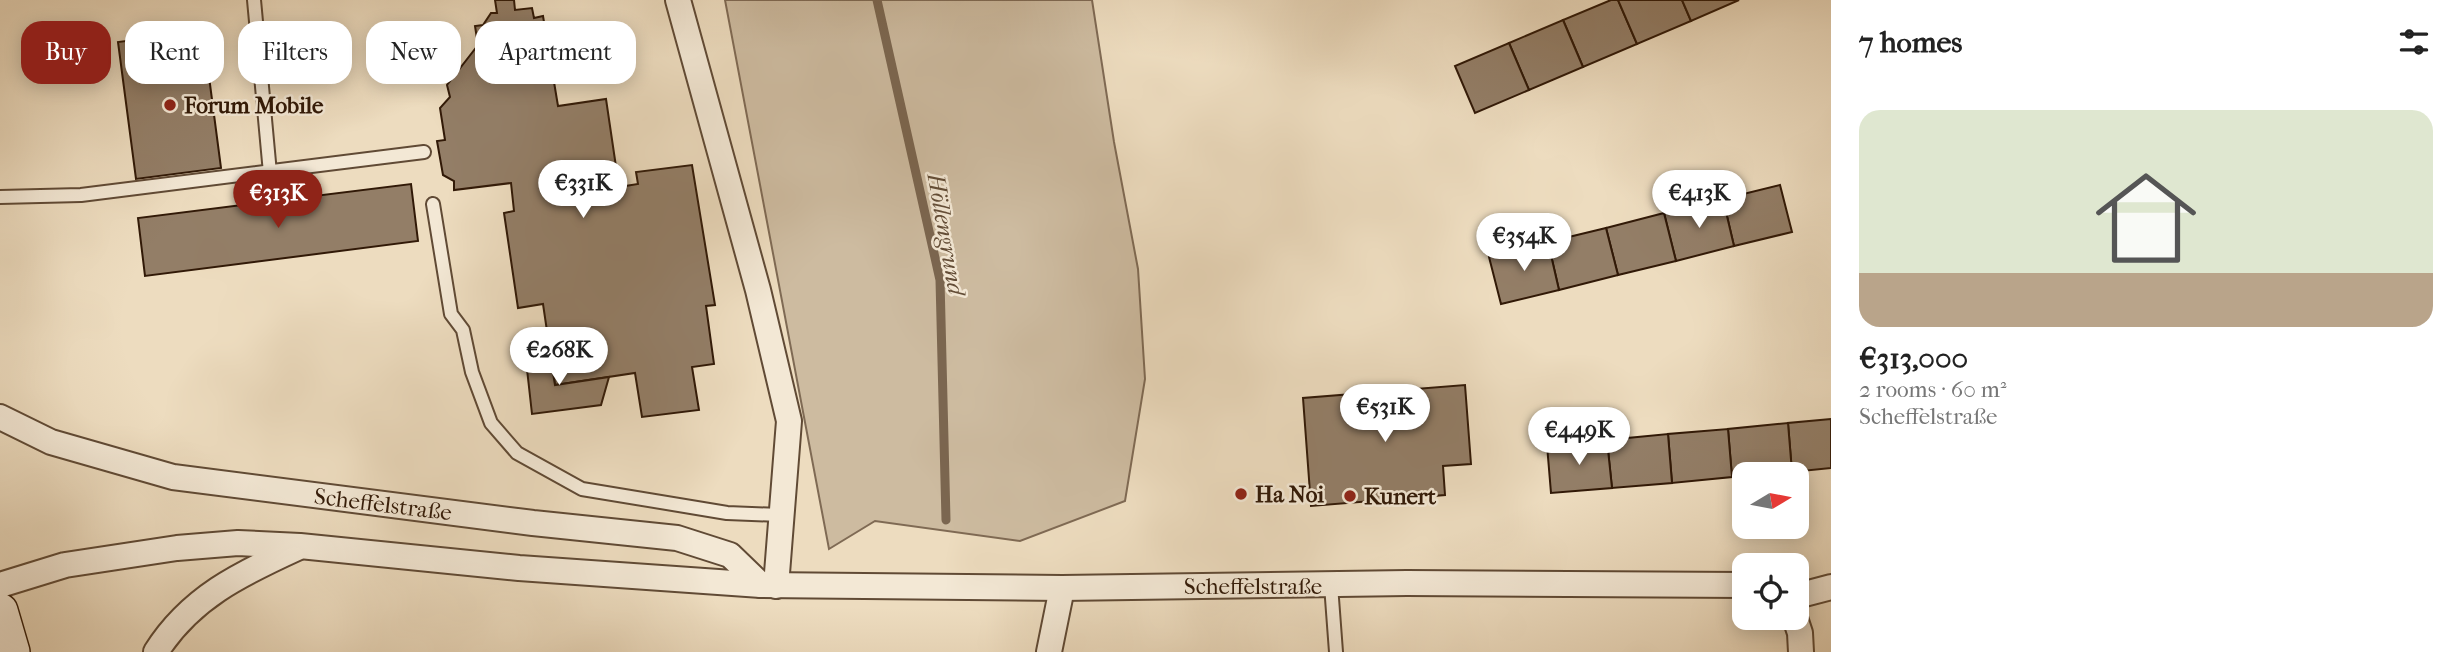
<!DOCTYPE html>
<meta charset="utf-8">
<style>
:root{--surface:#fff;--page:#f6f6f6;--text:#222;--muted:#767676;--accent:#8f2418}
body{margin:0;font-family:"IM FELL French Canon",serif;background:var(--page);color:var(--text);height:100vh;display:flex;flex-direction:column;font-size:26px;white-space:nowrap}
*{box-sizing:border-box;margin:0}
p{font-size:23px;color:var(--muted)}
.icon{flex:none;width:38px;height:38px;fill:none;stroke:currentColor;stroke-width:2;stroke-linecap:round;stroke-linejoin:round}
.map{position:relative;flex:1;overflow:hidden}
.details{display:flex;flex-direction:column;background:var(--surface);width:630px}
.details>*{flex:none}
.top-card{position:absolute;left:21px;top:21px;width:665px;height:63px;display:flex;gap:14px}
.needle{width:46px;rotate:80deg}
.controls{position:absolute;left:1732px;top:462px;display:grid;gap:14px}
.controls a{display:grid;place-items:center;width:77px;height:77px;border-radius:14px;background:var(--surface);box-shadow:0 4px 18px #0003;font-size:35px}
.price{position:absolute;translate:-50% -60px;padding:0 16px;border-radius:24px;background:#fff;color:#222;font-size:23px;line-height:46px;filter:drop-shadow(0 2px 4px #0008)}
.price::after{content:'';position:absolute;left:50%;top:42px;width:21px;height:16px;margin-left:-10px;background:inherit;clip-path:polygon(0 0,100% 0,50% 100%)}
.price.active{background:var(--accent);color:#fff}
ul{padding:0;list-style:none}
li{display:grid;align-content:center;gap:14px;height:371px;padding:0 28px}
li span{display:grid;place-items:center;height:217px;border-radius:21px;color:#555}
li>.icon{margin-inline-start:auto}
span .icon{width:126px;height:126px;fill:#fffc;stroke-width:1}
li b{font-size:30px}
h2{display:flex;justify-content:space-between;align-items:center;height:84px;padding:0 28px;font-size:30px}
.chip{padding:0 24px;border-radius:21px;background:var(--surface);box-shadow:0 4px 18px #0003;font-size:24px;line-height:63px}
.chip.active{background:var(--accent);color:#fff}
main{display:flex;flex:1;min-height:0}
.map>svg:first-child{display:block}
.green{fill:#cdbba0;stroke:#7f6a54;stroke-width:2}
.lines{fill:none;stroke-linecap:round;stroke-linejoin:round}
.stream{stroke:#7b6650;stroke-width:9}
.building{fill:#937e67;stroke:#311907;stroke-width:2}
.lane-casing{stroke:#604a35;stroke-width:16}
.street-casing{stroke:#604a35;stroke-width:28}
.secondary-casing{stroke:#311907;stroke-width:38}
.lane{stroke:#f3e8d5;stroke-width:12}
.street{stroke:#f3e8d5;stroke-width:24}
.secondary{stroke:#f3e8d5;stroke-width:35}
.poi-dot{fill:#8f2418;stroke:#f3e8d5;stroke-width:2.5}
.labels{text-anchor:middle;stroke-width:5;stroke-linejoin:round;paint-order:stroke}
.poi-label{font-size:23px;font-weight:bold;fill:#311907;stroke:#f3e8d5;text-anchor:start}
.street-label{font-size:23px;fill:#311907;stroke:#f3e8d5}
.water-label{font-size:24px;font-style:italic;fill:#634d37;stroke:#f3e8d5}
</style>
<main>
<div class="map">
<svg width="1831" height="652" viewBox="0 0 1831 652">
<rect width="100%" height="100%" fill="#eddcbf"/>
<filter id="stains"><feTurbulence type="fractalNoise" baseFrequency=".00286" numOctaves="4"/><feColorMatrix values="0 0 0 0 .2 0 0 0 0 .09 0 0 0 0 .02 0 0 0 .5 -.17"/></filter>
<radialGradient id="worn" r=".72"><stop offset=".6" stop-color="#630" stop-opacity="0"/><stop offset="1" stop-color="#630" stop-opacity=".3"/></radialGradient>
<polygon class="green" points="725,0 1092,0 1114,142 1138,269 1145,379 1125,501 1020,541 875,521 829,549"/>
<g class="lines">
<polyline class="stream" points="877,0 940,280 946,520"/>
</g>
<g class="building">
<polygon points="495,0 514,0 515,10 532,8 534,18 543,16 558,106 606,99 619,187 638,184 636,172 692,165 715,305 706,306 714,364 692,367 699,410 642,417 635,373 555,385 543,304 518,308 504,213 514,211 511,183 454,190 454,181 443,175 437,141 445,140 440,108 450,97 447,85 478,45 475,26 483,25 491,13 497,13"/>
<polygon points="1611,0 1618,0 1637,44 1583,67 1563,20"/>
<polygon points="1618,0 1682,0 1691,21 1637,44"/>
<polygon points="1682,0 1739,0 1691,21"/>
<polygon points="1563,20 1583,67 1529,90 1509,43"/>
<polygon points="203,31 221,168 136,179 118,42"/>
<polygon points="1509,43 1529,90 1475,113 1455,66"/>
<polygon points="411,184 418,241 145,276 138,218"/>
<polygon points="1780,185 1792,232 1734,246 1723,199"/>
<polygon points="1723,199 1734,246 1676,261 1664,213"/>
<polygon points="1664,213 1676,261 1618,275 1606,228"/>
<polygon points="1606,228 1618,275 1559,290 1548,242"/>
<polygon points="1548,242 1559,290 1501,304 1489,257"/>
<polygon points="549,348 555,385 609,377 601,405 532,414 525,351"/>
<polygon points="1465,385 1471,464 1443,466 1445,495 1311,506 1303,398"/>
<polygon points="1831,419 1831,468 1792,472 1788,423"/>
<polygon points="1788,423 1792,472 1745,474 1745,476 1732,477 1728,429"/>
<polygon points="1728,429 1732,477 1672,483 1668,434"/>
<polygon points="1668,434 1672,483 1612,488 1607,440"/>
<polygon points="1607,440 1612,488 1551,493 1547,445"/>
</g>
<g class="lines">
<g class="lane-casing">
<g id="lane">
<polyline points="254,0 270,173"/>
<polyline points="0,197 81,195 424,152"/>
<polyline points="433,204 451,314 463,330 472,372 491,423 517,453 582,489 727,513 780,515"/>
<polyline points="1331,585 1336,652"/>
</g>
</g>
<g class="street-casing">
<g id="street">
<polyline points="678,0 758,290 789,421 776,586"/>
<polyline points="0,417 51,442 173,477 533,523 677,538 730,555 761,585"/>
<polyline points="0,585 65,565 177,548 238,543 300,546 519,568 761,585 1062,588 1407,583 1745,585"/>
<polyline points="1797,596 1831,587"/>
<polyline points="1795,618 1800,633 1801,652"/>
<path d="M156,652C190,598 240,574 297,548"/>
<polyline points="1049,652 1062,588"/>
</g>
</g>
<g class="secondary-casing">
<polyline id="secondary" points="0,611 12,652"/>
</g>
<use href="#lane" class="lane"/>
<use href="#street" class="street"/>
<use href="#secondary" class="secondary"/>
</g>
<g class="poi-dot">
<circle cx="170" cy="105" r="7"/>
<circle cx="1241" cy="494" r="7"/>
<circle cx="1350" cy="496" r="7"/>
</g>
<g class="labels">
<g class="poi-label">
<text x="184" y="113">Forum Mobile</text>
<text x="1255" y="502">Ha Noi</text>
<text x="1364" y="504">Kunert</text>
</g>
<g class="street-label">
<text transform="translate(383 504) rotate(7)" y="8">Scheffelstraße</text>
<text x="1253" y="594">Scheffelstraße</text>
</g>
<g class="water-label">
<text transform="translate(946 234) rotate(80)" y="8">Höllengrund</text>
</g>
</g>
<rect width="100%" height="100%" filter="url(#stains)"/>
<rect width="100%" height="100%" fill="url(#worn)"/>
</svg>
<div class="controls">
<a><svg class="needle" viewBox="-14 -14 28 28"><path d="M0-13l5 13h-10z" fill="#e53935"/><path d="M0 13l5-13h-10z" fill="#767676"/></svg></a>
<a><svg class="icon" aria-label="locate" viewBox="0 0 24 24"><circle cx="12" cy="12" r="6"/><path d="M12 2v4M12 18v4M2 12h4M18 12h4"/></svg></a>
</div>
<b class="price" style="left:583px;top:220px">€331K</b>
<b class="price active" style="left:278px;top:230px">€313K</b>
<b class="price" style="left:1699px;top:230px">€413K</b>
<b class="price" style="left:1524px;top:273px">€354K</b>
<b class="price" style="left:559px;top:387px">€268K</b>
<b class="price" style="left:1385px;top:444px">€531K</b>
<b class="price" style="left:1579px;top:467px">€449K</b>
<div class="top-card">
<a class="chip active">Buy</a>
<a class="chip">Rent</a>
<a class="chip">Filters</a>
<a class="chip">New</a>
<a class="chip">Apartment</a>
</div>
</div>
<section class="details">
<h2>7 homes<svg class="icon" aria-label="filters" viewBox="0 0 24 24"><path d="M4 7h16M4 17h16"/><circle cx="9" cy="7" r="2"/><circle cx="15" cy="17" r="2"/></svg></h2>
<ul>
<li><span style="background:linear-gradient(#dfe7d0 75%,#b9a48a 0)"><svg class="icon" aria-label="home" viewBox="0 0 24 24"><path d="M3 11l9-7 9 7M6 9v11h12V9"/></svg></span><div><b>€313,000</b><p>2 rooms · 60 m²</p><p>Scheffelstraße</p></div></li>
</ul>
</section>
</main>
